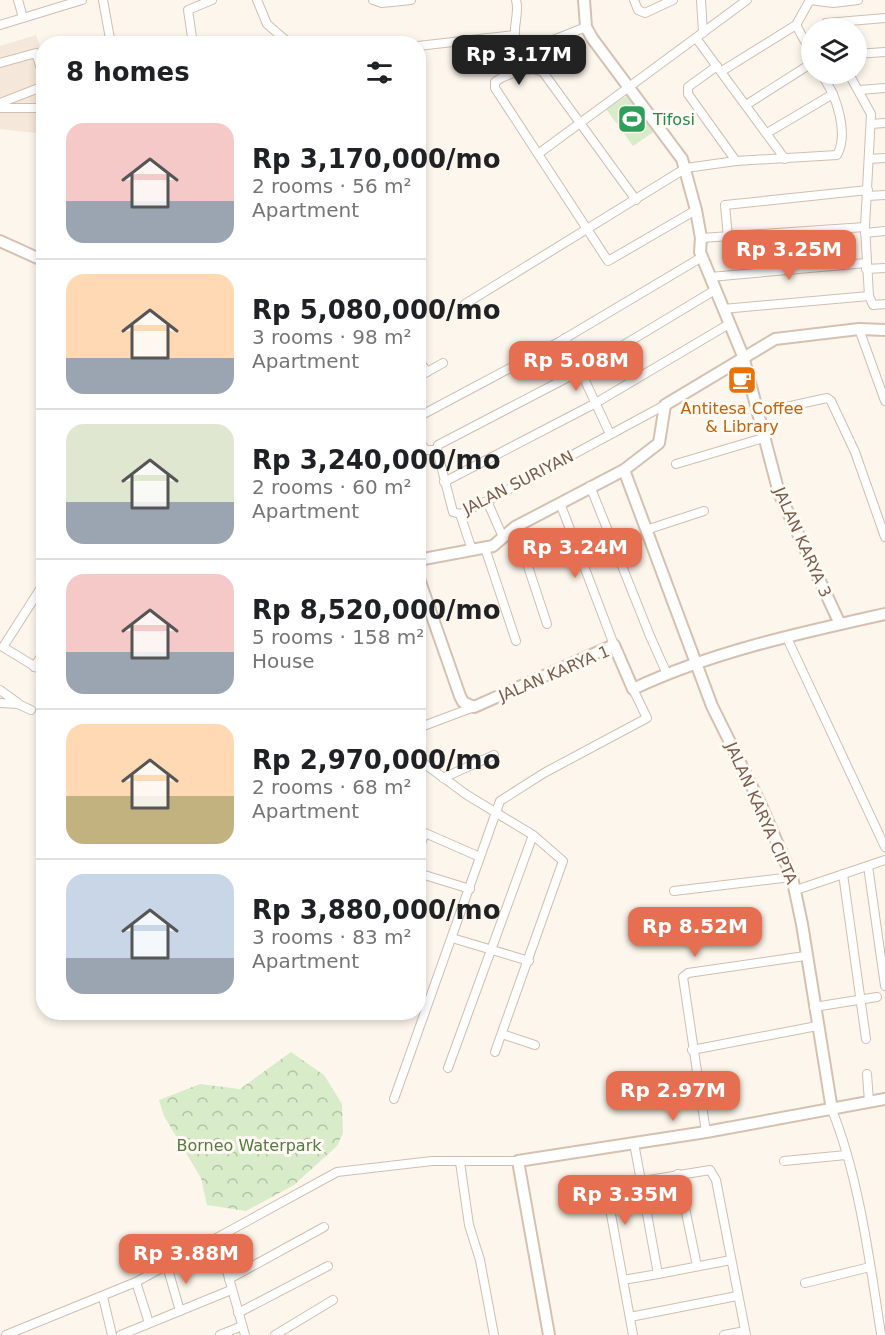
<!DOCTYPE html>
<meta charset="utf-8">
<style>
:root{--surface:#fff;--page:#f2f2f2;--text:#202124;--muted:#757577;--line:#e0e0e0;--accent:#e76f51}
body{margin:0;font-family:"DejaVu Sans",sans-serif;background:var(--page);color:var(--text);height:100vh;display:flex;flex-direction:column;font-size:22px;white-space:nowrap}
*{box-sizing:border-box;margin:0}
p{font-size:20px;color:var(--muted)}
.icon{flex:none;width:33px;height:33px;fill:none;stroke:currentColor;stroke-width:2;stroke-linecap:round;stroke-linejoin:round}
.map{position:relative;flex:1;overflow:hidden}
.sheet{position:absolute;left:36px;top:36px;width:390px;height:984px;display:flex;flex-direction:column;background:var(--surface);border-radius:24px;box-shadow:0 3px 9px #0003}
.sheet>*{flex:none}
.buttons{position:absolute;left:801px;top:18px;display:grid;gap:12px}
.buttons a{display:grid;place-items:center;width:66px;height:66px;border-radius:50%;background:var(--surface);box-shadow:0 3px 9px #0003;font-size:30px}
.price{position:absolute;translate:-50% -51px;padding:0 14px;border-radius:12px;background:var(--accent);color:#fff;font-size:20px;line-height:39px;filter:drop-shadow(0 2px 3px #0008)}
.price::after{content:'';position:absolute;left:50%;top:36px;width:18px;height:14px;margin-left:-9px;background:inherit;clip-path:polygon(0 0,100% 0,50% 100%)}
.price.on{background:#222;color:#fff}
ul{padding:0;list-style:none}
li{display:flex;align-items:center;gap:18px;height:150px;padding:0 30px}
li+li{border-top:2px solid var(--line)}
li span{display:grid;place-items:center;flex:none;width:168px;height:120px;border-radius:18px;color:#555}
li>.icon{margin-inline-start:auto}
span .icon{width:72px;height:72px;fill:#fffc;stroke-width:1}
li b{font-size:26px}
h2{display:flex;justify-content:space-between;align-items:center;height:72px;padding:0 30px;font-size:26px}
.map>svg:first-child{display:block}
.residential{fill:#f5e8da}
.grass{fill:#d8ecc9}
.park{fill:url(#park-crowns)}
.lines{fill:none;stroke-linecap:round;stroke-linejoin:round}
.street-casing{stroke:#d1beb0;stroke-width:10}
.secondary-casing{stroke:#d6c0b0;stroke-width:14}
.street{stroke:#fff;stroke-width:8}
.secondary{stroke:#fff;stroke-width:10}
.labels{text-anchor:middle;stroke-width:6;stroke-linejoin:round;paint-order:stroke}
.leisure-label{font-size:16px;fill:#27864d;stroke:#fffaf3;text-anchor:start}
.food-label{font-size:16px;fill:#c56008;stroke:#fffaf3}
.street-label{font-size:16px;fill:#7a5c4d;stroke:#fffaf3}
.park-label{font-size:16px;fill:#537a41;stroke:#fffaf3}
</style>
<div class="map">
<svg width="885" height="1335" viewBox="0 0 885 1335">
<defs>
<pattern id="park-crowns" width="20" height="18" patternUnits="userSpaceOnUse" patternTransform="scale(1.5)"><rect width="20" height="18" fill="#d8ecc9"/><path d="M2 6a3 3 0 1 1 6 0M12 15a3 3 0 1 1 6 0" fill="none" stroke="#b4c2a5"/></pattern>
</defs>
<rect width="100%" height="100%" fill="#fdf6ec"/>
<polygon class="residential" points="36,35 43,55 43,134 0,129 0,46"/>
<polygon class="grass" points="630,94 658,129 633,146 606,109"/>
<polygon class="park" points="291,1052 324,1075 342,1104 343,1133 337,1146 294,1185 246,1211 207,1205 201,1178 164,1116 159,1100 200,1084 240,1089"/>
<g class="lines">
<g class="street-casing">
<g id="street">
<polyline points="18,0 23,18 82,0"/>
<polyline points="103,0 111,44"/>
<polyline points="257,0 267,24 290,44"/>
<polyline points="373,0 382,3 411,0"/>
<path d="M516,0C521,16 507,36 522,48H533L586,27"/>
<polyline points="634,0 638,10 645,13 673,0"/>
<polyline points="701,0 703,33"/>
<polyline points="0,25 23,18"/>
<polyline points="796,25 812,54"/>
<polyline points="826,28 826,23 885,18"/>
<polyline points="696,38 785,159"/>
<polyline points="193,44 188,10 212,0"/>
<polyline points="418,46 514,35"/>
<polyline points="856,54 885,52"/>
<polyline points="0,63 36,53 44,78"/>
<polyline points="717,66 688,87 688,94 736,161"/>
<polyline points="722,71 796,25 810,0 833,3 858,0"/>
<polyline points="849,74 871,114 865,227 869,296"/>
<polyline points="859,90 885,88"/>
<polyline points="0,103 44,86"/>
<polyline points="746,105 812,63"/>
<polyline points="0,108 44,108"/>
<polyline points="871,124 885,123"/>
<polyline points="767,133 833,94 822,74"/>
<polyline points="538,154 608,261 696,210"/>
<polyline points="869,159 885,158"/>
<polyline points="867,196 885,195"/>
<path d="M636,200L543,72C532,65 504,75 495,82V88L538,154L747,0"/>
<polyline points="865,233 885,231"/>
<polyline points="728,237 725,205 868,190"/>
<polyline points="701,238 865,227"/>
<polyline points="866,269 885,268"/>
<polyline points="710,277 866,263"/>
<path d="M465,304L686,168L736,161L837,155C847,137 840,112 833,94"/>
<polyline points="723,309 869,296 873,305 885,304"/>
<polyline points="859,329 885,401"/>
<polyline points="565,338 610,434"/>
<polyline points="418,359 427,372 443,363"/>
<polyline points="418,376 427,372"/>
<polyline points="665,405 487,501 460,514 453,512 437,450 438,445 582,370 715,290"/>
<polyline points="758,413 827,398 831,401 855,452 885,537"/>
<polyline points="418,417 559,342 702,257"/>
<polyline points="418,440 426,450 437,450"/>
<polyline points="676,464 763,438"/>
<polyline points="444,482 594,404 729,324"/>
<polyline points="590,486 650,636 667,674"/>
<polyline points="487,501 502,535"/>
<polyline points="560,503 614,645"/>
<polyline points="460,514 472,550"/>
<polyline points="515,527 547,624"/>
<polyline points="646,530 704,511"/>
<polyline points="485,548 516,641"/>
<polyline points="44,583 3,647 44,672"/>
<polyline points="787,638 885,847"/>
<polyline points="34,667 44,652"/>
<polyline points="0,690 18,703"/>
<polyline points="0,703 18,704 31,710"/>
<polyline points="418,728 474,707"/>
<polyline points="418,759 467,795 533,835 563,861 495,1052"/>
<polyline points="443,778 494,755"/>
<polyline points="418,850 425,833 480,857"/>
<polyline points="868,866 885,986"/>
<polyline points="418,873 470,889"/>
<polyline points="843,874 866,1039"/>
<polyline points="796,890 885,860"/>
<polyline points="674,891 792,877"/>
<polyline points="452,938 529,961"/>
<polyline points="814,1007 877,997"/>
<polyline points="502,1034 535,1045"/>
<polyline points="692,1050 817,1026"/>
<polyline points="448,1068 533,835"/>
<polyline points="867,1074 869,1102"/>
<polyline points="394,1099 500,801 544,773 647,718 633,689"/>
<path d="M832,1110C859,1177 870,1263 881,1334"/>
<polyline points="706,1132 683,977 688,973 805,956"/>
<polyline points="784,1161 846,1155"/>
<polyline points="460,1162 469,1225 480,1260 494,1335"/>
<polyline points="678,1174 697,1266"/>
<polyline points="218,1239 245,1335"/>
<polyline points="167,1266 180,1311"/>
<polyline points="658,1274 731,1260"/>
<polyline points="229,1279 324,1227"/>
<polyline points="623,1280 606,1187 710,1170 716,1180 746,1335"/>
<polyline points="136,1282 149,1323"/>
<polyline points="805,1283 870,1267"/>
<polyline points="103,1297 112,1335"/>
<polyline points="238,1313 328,1266"/>
<polyline points="630,1317 737,1296"/>
<polyline points="6,1335 136,1282 337,1172 432,1161 518,1161"/>
<polyline points="121,1335 231,1290"/>
<polyline points="220,1335 242,1326"/>
<polyline points="275,1335 333,1300"/>
<polyline points="633,1335 623,1280 658,1274 634,1143"/>
<polyline points="724,1335 745,1331"/>
</g>
</g>
<g class="secondary-casing">
<g id="secondary">
<polyline points="584,0 586,27 592,38 682,159 696,210 701,238 700,252 743,356 779,493 840,624"/>
<polyline points="0,241 44,261"/>
<polyline points="624,470 712,706 760,803 792,877 802,924 832,1110"/>
<polyline points="418,560 493,546 515,527 624,470 659,443 665,405 775,339 859,329 885,330"/>
<path d="M418,576L460,696L463,702L474,707L614,645L633,689C711,652 800,633 885,614"/>
<polyline points="549,1335 518,1161 706,1132 885,1099"/>
</g>
</g>
<use href="#street" class="street"/>
<use href="#secondary" class="secondary"/>
</g>
<defs>
<g id="stadium-square" transform="scale(1.5)"><rect x="-9" y="-9" width="18" height="18" rx="4" fill="#2e9e5b" stroke="#fffaf3"/><path d="M0-5a6.5 5 0 1 0 0 10a6.5 5 0 1 0 0-10ZM-3.5-1.8h7v3.6h-7Z" fill="#fff"/></g>
<g id="cafe-square" transform="scale(1.5)"><rect x="-9" y="-9" width="18" height="18" rx="4" fill="#e8710a" stroke="#fffaf3"/><path d="M-5.5-4.5H6V0H3Q3 3.5 0 3.5H-2.5Q-5.5 3.5-5.5 0ZM3-3.2v2h1.7v-2ZM-6 4.5H4V6H-6Z" fill="#fff"/></g>
</defs>
<g fill-rule="evenodd">
<use href="#stadium-square" x="632" y="119"/>
<use href="#cafe-square" x="742" y="380"/>
</g>
<g class="labels">
<g class="leisure-label">
<text x="653" y="125">Tifosi</text>
</g>
<g class="food-label">
<text x="742" y="414">Antitesa Coffee<tspan x="742" dy="18">&amp; Library</tspan></text>
</g>
<g class="street-label">
<text transform="translate(518 482) rotate(-27)" y="6">JALAN SURIYAN</text>
<text transform="translate(803 542) rotate(66)" y="6">JALAN KARYA 3</text>
<text transform="translate(554 673) rotate(-23)" y="6">JALAN KARYA 1</text>
<text transform="translate(762 813) rotate(66)" y="6">JALAN KARYA CIPTA</text>
</g>
<g class="park-label">
<text x="249" y="1151">Borneo Waterpark</text>
</g>
</g>
</svg>
<div class="buttons">
<a><svg class="icon" aria-label="layers" viewBox="0 0 24 24"><path d="M12 4l9 5-9 5-9-5zM3 14l9 5 9-5"/></svg></a>
</div>
<b class="price on" style="left:519px;top:86px">Rp 3.17M</b>
<b class="price" style="left:789px;top:281px">Rp 3.25M</b>
<b class="price" style="left:576px;top:392px">Rp 5.08M</b>
<b class="price" style="left:575px;top:579px">Rp 3.24M</b>
<b class="price" style="left:695px;top:958px">Rp 8.52M</b>
<b class="price" style="left:673px;top:1122px">Rp 2.97M</b>
<b class="price" style="left:625px;top:1226px">Rp 3.35M</b>
<b class="price" style="left:186px;top:1285px">Rp 3.88M</b>
<section class="sheet">
<h2>8 homes<svg class="icon" aria-label="filters" viewBox="0 0 24 24"><path d="M4 7h16M4 17h16"/><circle cx="9" cy="7" r="2"/><circle cx="15" cy="17" r="2"/></svg></h2>
<ul>
<li><span style="background:linear-gradient(#f6c9c9 65%,#9aa5b1 0)"><svg class="icon" aria-label="home" viewBox="0 0 24 24"><path d="M3 11l9-7 9 7M6 9v11h12V9"/></svg></span><div><b>Rp 3,170,000/mo</b><p>2 rooms · 56 m²</p><p>Apartment</p></div></li>
<li><span style="background:linear-gradient(#ffd9b3 70%,#9aa5b1 0)"><svg class="icon" aria-label="home" viewBox="0 0 24 24"><path d="M3 11l9-7 9 7M6 9v11h12V9"/></svg></span><div><b>Rp 5,080,000/mo</b><p>3 rooms · 98 m²</p><p>Apartment</p></div></li>
<li><span style="background:linear-gradient(#dfe7d0 65%,#9aa5b1 0)"><svg class="icon" aria-label="home" viewBox="0 0 24 24"><path d="M3 11l9-7 9 7M6 9v11h12V9"/></svg></span><div><b>Rp 3,240,000/mo</b><p>2 rooms · 60 m²</p><p>Apartment</p></div></li>
<li><span style="background:linear-gradient(#f6c9c9 65%,#9aa5b1 0)"><svg class="icon" aria-label="home" viewBox="0 0 24 24"><path d="M3 11l9-7 9 7M6 9v11h12V9"/></svg></span><div><b>Rp 8,520,000/mo</b><p>5 rooms · 158 m²</p><p>House</p></div></li>
<li><span style="background:linear-gradient(#ffd9b3 60%,#c2b280 0)"><svg class="icon" aria-label="home" viewBox="0 0 24 24"><path d="M3 11l9-7 9 7M6 9v11h12V9"/></svg></span><div><b>Rp 2,970,000/mo</b><p>2 rooms · 68 m²</p><p>Apartment</p></div></li>
<li><span style="background:linear-gradient(#c9d6e8 70%,#9aa5b1 0)"><svg class="icon" aria-label="home" viewBox="0 0 24 24"><path d="M3 11l9-7 9 7M6 9v11h12V9"/></svg></span><div><b>Rp 3,880,000/mo</b><p>3 rooms · 83 m²</p><p>Apartment</p></div></li>
</ul>
</section>
</div>
